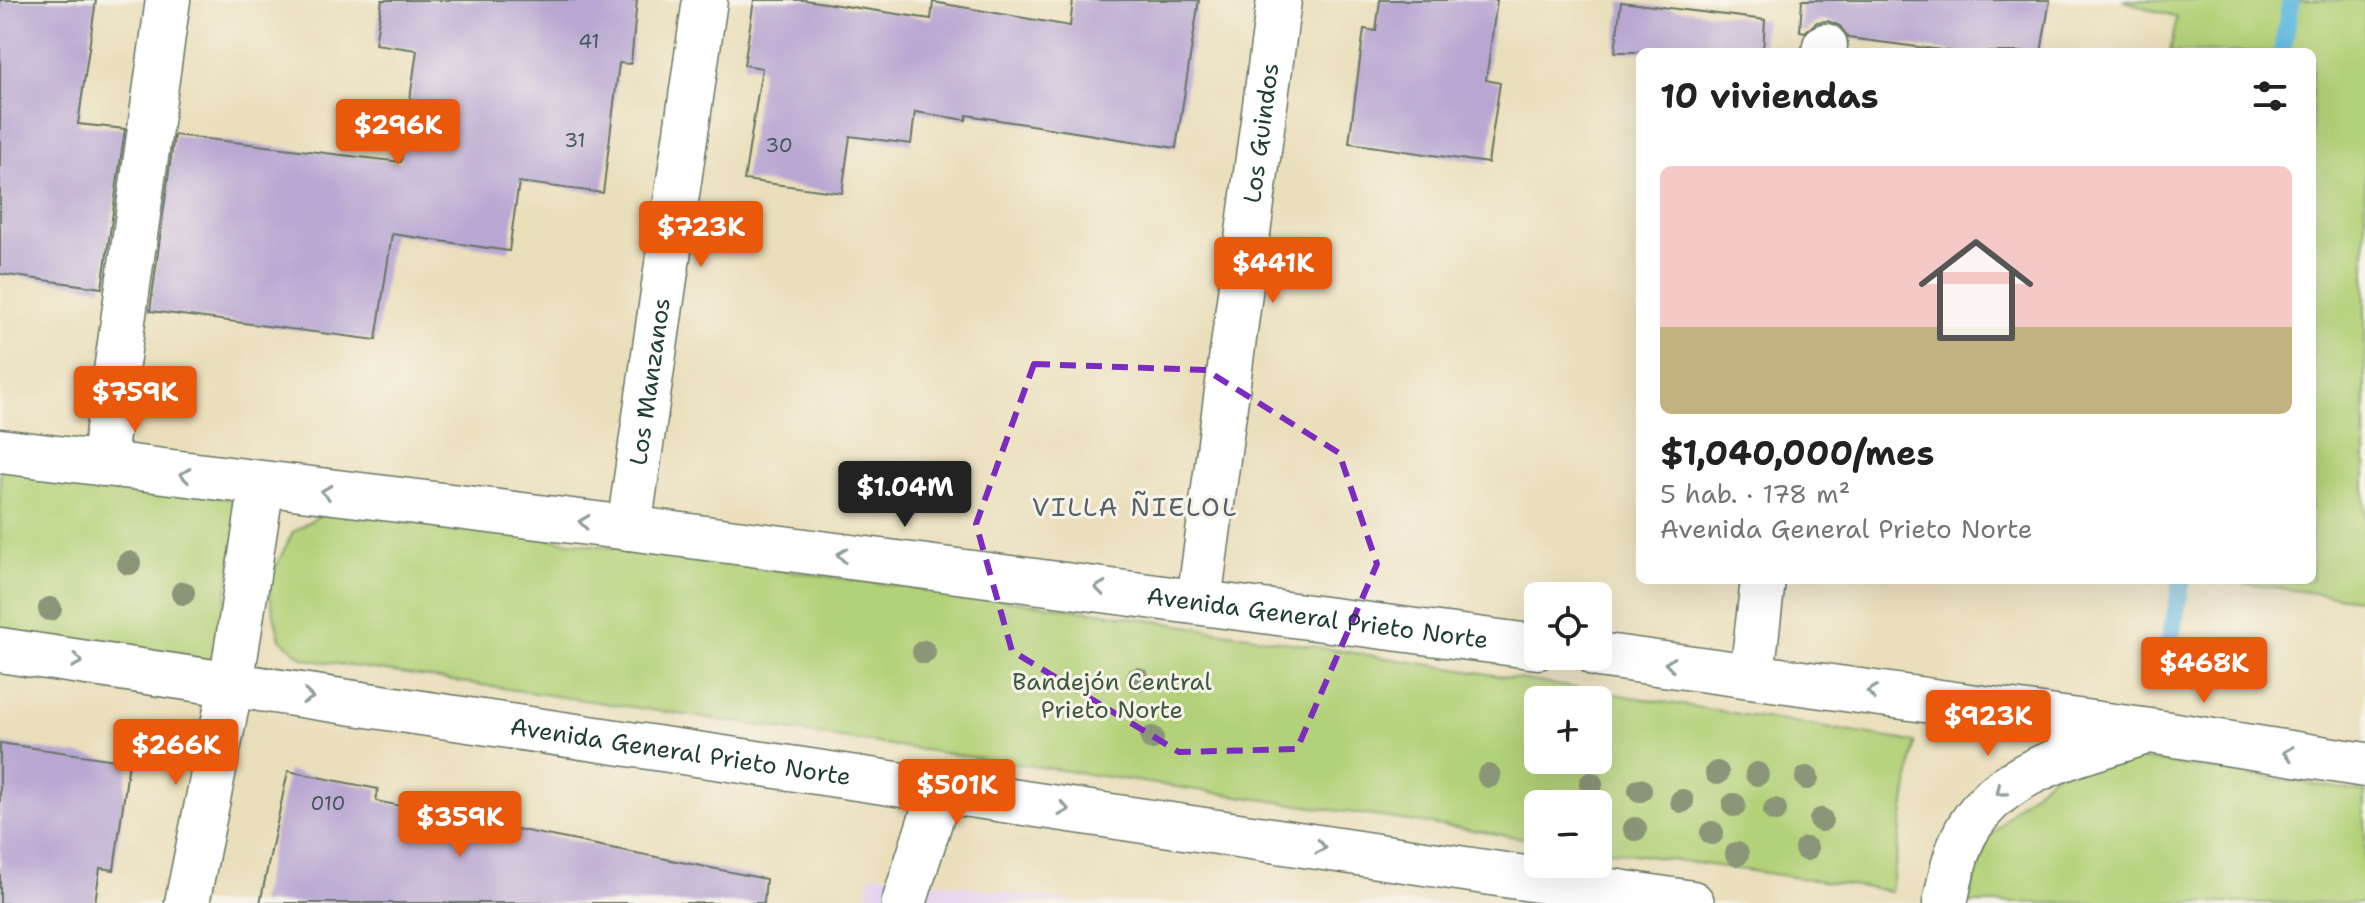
<!DOCTYPE html>
<html lang="es">
<meta charset="utf-8">
<style>
:root{--surface:#fff;--page:#f6f6f6;--text:#222;--muted:#767676;--line:#e0e0e0;--accent:#ea580c}
body{margin:0;font-family:"Shantell Sans",sans-serif;background:var(--page);color:var(--text);height:100vh;display:flex;flex-direction:column;font-size:30px;white-space:nowrap}
*{box-sizing:border-box;margin:0}
p{font-size:26px;color:var(--muted)}
.icon{flex:none;width:44px;height:44px;fill:none;stroke:currentColor;stroke-width:2;stroke-linecap:round;stroke-linejoin:round}
.map{position:relative;flex:1;overflow:hidden}
.panel{position:absolute;left:1636px;top:48px;width:680px;height:536px;display:flex;flex-direction:column;background:var(--surface);border-radius:12px;box-shadow:0 8px 32px #0002}
.panel>*{flex:none}
.fabs{position:absolute;left:1524px;top:582px;display:grid;gap:16px}
.fabs a{display:grid;place-items:center;width:88px;height:88px;border-radius:12px;background:var(--surface);box-shadow:0 8px 32px #0002;font-size:40px}
.price{position:absolute;translate:-50% -68px;padding:0 18px;border-radius:8px;background:var(--accent);color:#fff;font-size:26px;line-height:52px;filter:drop-shadow(0 2px 4px #0008)}
.price::after{content:'';position:absolute;left:50%;top:48px;width:24px;height:18px;margin-left:-12px;background:inherit;clip-path:polygon(0 0,100% 0,50% 100%)}
.price.active{background:#222;color:#fff}
ul{padding:0;list-style:none}
li{display:grid;align-content:center;gap:16px;height:424px;padding:0 24px}
li+li{border-top:2px solid var(--line)}
li span{display:grid;place-items:center;height:248px;border-radius:12px;color:#555}
li>.icon{margin-inline-start:auto}
span .icon{width:144px;height:144px;fill:#fffc;stroke-width:1}
li b{font-size:34px}
h2{display:flex;justify-content:space-between;align-items:center;height:96px;padding:0 24px;font-size:34px}
.map>svg:first-child{display:block}
.built{fill:#e6d2f0}
.green{fill:#b3d178;stroke:#698756;stroke-width:2;fill-rule:evenodd}
.lines{fill:none;stroke-linecap:round;stroke-linejoin:round}
.stream{stroke:#63bae0;stroke-width:18}
.building{fill:#b8a7d2}
.minor-casing{stroke:#667663;stroke-width:47}
.minor{stroke:#fff;stroke-width:44}
.tree{fill:#8b9678}
.oneway{stroke:#8f9e9a}
.marked{fill:none;stroke:#7b2cbf;stroke-width:6;stroke-dasharray:16 10;stroke-linejoin:round}
.labels{text-anchor:middle;stroke-width:6;stroke-linejoin:round;paint-order:stroke}
.number-label{font-size:20px;fill:#45585c}
.street-label{font-size:24px;fill:#1f3d34;stroke:#f7f3e8}
.park-label{font-size:24px;fill:#3d5b42;stroke:#f7f3e8}
.neighbourhood-label{font-size:26px;letter-spacing:2px;fill:#55626b;stroke:#f7f3e8}
</style>
<div class="map">
<svg width="2365" height="903" viewBox="0 0 2365 903">
<rect width="100%" height="100%" fill="#f7f3e8"/>
<filter id="ink" filterUnits="userSpaceOnUse"><feTurbulence type="fractalNoise" baseFrequency=".0125" numOctaves="2"/><feDisplacementMap in="SourceGraphic" scale="16" xChannelSelector="R" yChannelSelector="G"/><feConvolveMatrix kernelMatrix="1 2 1 2 8 2 1 2 1" color-interpolation-filters="sRGB"/></filter>
<filter id="wash" filterUnits="userSpaceOnUse"><feTurbulence type="fractalNoise" baseFrequency=".006" numOctaves="4" result="noise"/><feDisplacementMap in="SourceGraphic" scale="32" xChannelSelector="R" yChannelSelector="G"/><feGaussianBlur stdDeviation="1.8" result="paint"/><feColorMatrix in="noise" values="0 0 0 0 0 0 0 0 0 0 0 0 0 0 0 0 0 1.4 0 .05"/><feComposite in="paint" operator="in"/></filter>
<g filter="url(#wash)">
<rect width="100%" height="100%" fill="#eadfbb"/>
<polygon class="built" points="871,873 1083,903 865,903"/>
<g class="green">
<polygon points="2122,0 2365,0 2365,600 2221,580 2312,580 2312,52 2170,52 2177,18"/>
<polygon points="0,459 241,501 216,664 0,631"/>
<path d="M329,510L1104,613L1915,742L1891,891L1598,849V804H1538V840L304,659L280,639L267,584L293,532ZM1538,700H1598V760H1538Z"/>
<polygon points="2111,755 2365,792 2365,903 1967,903 1988,839 2017,806 2061,769"/>
</g>
<g class="lines">
<g class="stream">
<polyline points="2282,52 2291,0"/>
<polyline points="2166,661 2182,580"/>
</g>
</g>
<g id="blocks">
<g class="building">
<polygon points="0,0 96,0 78,124 125,129 102,288 0,274"/>
<polygon points="382,0 637,0 631,64 619,63 603,193 519,182 509,251 392,234 376,340 150,311 174,135 401,162 417,50 375,44"/>
<polygon points="754,0 805,0 931,19 933,2 1070,26 1073,0 1199,0 1176,148 967,115 966,120 915,112 911,144 850,136 842,193 744,180 762,68 744,65"/>
<polygon points="1380,0 1497,0 1486,80 1500,83 1488,163 1349,143 1364,29 1376,31"/>
<polygon points="1802,0 2050,0 2041,52 1957,52 1848,38 1840,26 1828,21 1817,22 1805,32 1800,31"/>
<polygon points="1621,2 1765,20 1763,52 1615,52"/>
<polygon points="0,743 129,762 114,870 100,868 95,903 0,903"/>
<polygon points="288,771 378,789 376,801 766,879 764,903 260,903"/>
</g>
</g>
</g>
<g filter="url(#ink)">
<use href="#blocks" fill-opacity="0" stroke="#667663" stroke-width="2"/>
<g class="lines">
<g class="minor-casing">
<g id="minor">
<polyline points="1824,52 1825,46"/>
<path id="s1" d="M0,451L629,528L1538,647"/>
<polyline points="103,464 168,0"/>
<path id="s2" d="M629,528L705,0"/>
<path id="s3" d="M1199,601L1279,0"/>
<path id="s4" d="M0,650L1692,903"/>
<polyline points="1598,655 2150,731 2365,765"/>
<polyline points="1752,675 1763,580"/>
<polyline points="187,903 231,685 262,484"/>
<polyline points="904,903 940,790"/>
<path d="M1945,903C1950,880 1955,852 1966,832C2001,768 2078,755 2140,734"/>
</g>
</g>
<use href="#minor" class="minor"/>
</g>
<g class="tree">
<circle cx="129" cy="563" r="12"/>
<circle cx="183" cy="593" r="12"/>
<circle cx="50" cy="609" r="12"/>
<circle cx="924" cy="652" r="12"/>
<circle cx="1138" cy="679" r="12"/>
<circle cx="1152" cy="738" r="12"/>
<circle cx="1717" cy="773" r="12"/>
<circle cx="1757" cy="774" r="12"/>
<circle cx="1489" cy="776" r="12"/>
<circle cx="1807" cy="778" r="12"/>
<circle cx="1591" cy="784" r="12"/>
<circle cx="1640" cy="790" r="12"/>
<circle cx="1682" cy="801" r="12"/>
<circle cx="1734" cy="805" r="12"/>
<circle cx="1775" cy="810" r="12"/>
<circle cx="1821" cy="820" r="12"/>
<circle cx="1635" cy="829" r="12"/>
<circle cx="1712" cy="833" r="12"/>
<circle cx="1806" cy="849" r="12"/>
<circle cx="1737" cy="854" r="12"/>
</g>
<defs><path id="oneway-chevron" d="M-2-3.5L2.5 0L-2 3.5" fill="none" stroke-width="1.6" stroke-linecap="round" stroke-linejoin="round" transform="scale(2)"/></defs>
<g class="oneway">
<use href="#oneway-chevron" transform="translate(185 475) rotate(-173)"/>
<use href="#oneway-chevron" transform="translate(326 492) rotate(-173)"/>
<use href="#oneway-chevron" transform="translate(584 522) rotate(-173)"/>
<use href="#oneway-chevron" transform="translate(842 555) rotate(-173)"/>
<use href="#oneway-chevron" transform="translate(1100 588) rotate(-173)"/>
<use href="#oneway-chevron" transform="translate(77 661) rotate(9)"/>
<use href="#oneway-chevron" transform="translate(1670 664) rotate(-172)"/>
<use href="#oneway-chevron" transform="translate(1872 692) rotate(-172)"/>
<use href="#oneway-chevron" transform="translate(308 697) rotate(8)"/>
<use href="#oneway-chevron" transform="translate(2288 753) rotate(-171)"/>
<use href="#oneway-chevron" transform="translate(2001 791) rotate(140)"/>
<use href="#oneway-chevron" transform="translate(1064 809) rotate(9)"/>
<use href="#oneway-chevron" transform="translate(1321 847) rotate(9)"/>
</g>
</g>
<path class="marked" d="M1034,364L1206,370L1339,453L1377,564L1297,749L1179,752L1012,651L976,524Z"/>
<g class="labels">
<g class="number-label">
<text x="589" y="48">41</text>
<text x="575" y="147">31</text>
<text x="779" y="152">30</text>
<text x="328" y="810">010</text>
</g>
<g class="street-label">
<text dy="8" stroke="none"><textPath href="#s3" startOffset="472">Los Guindos</textPath></text>
<text dy="8" stroke="none"><textPath href="#s2" startOffset="148">Los Manzanos</textPath></text>
<text dy="8" stroke="none"><textPath href="#s1" startOffset="1328">Avenida General Prieto Norte</textPath></text>
<text dy="8" stroke="none"><textPath href="#s4" startOffset="688">Avenida General Prieto Norte</textPath></text>
</g>
<g class="park-label">
<text x="1112" y="690">Bandejón Central<tspan x="1112" dy="28">Prieto Norte</tspan></text>
</g>
<g class="neighbourhood-label">
<text x="1135" y="516">VILLA ÑIELOL</text>
</g>
</g>
</svg>
<div class="fabs">
<a><svg class="icon" aria-label="locate" viewBox="0 0 24 24"><circle cx="12" cy="12" r="6"/><path d="M12 2v4M12 18v4M2 12h4M18 12h4"/></svg></a>
<a>+</a>
<a>−</a>
</div>
<b class="price" style="left:398px;top:167px">$296K</b>
<b class="price" style="left:701px;top:269px">$723K</b>
<b class="price" style="left:1273px;top:305px">$441K</b>
<b class="price" style="left:135px;top:434px">$759K</b>
<b class="price active" style="left:905px;top:529px">$1.04M</b>
<b class="price" style="left:2204px;top:705px">$468K</b>
<b class="price" style="left:1988px;top:758px">$923K</b>
<b class="price" style="left:176px;top:787px">$266K</b>
<b class="price" style="left:957px;top:827px">$501K</b>
<b class="price" style="left:460px;top:859px">$359K</b>
<section class="panel">
<h2>10 viviendas<svg class="icon" aria-label="filters" viewBox="0 0 24 24"><path d="M4 7h16M4 17h16"/><circle cx="9" cy="7" r="2"/><circle cx="15" cy="17" r="2"/></svg></h2>
<ul>
<li><span style="background:linear-gradient(#f6c9c9 65%,#c2b280 0)"><svg class="icon" aria-label="home" viewBox="0 0 24 24"><path d="M3 11l9-7 9 7M6 9v11h12V9"/></svg></span><div><b>$1,040,000/mes</b><p>5 hab. · 178 m²</p><p>Avenida General Prieto Norte</p></div></li>
</ul>
</section>
</div>
